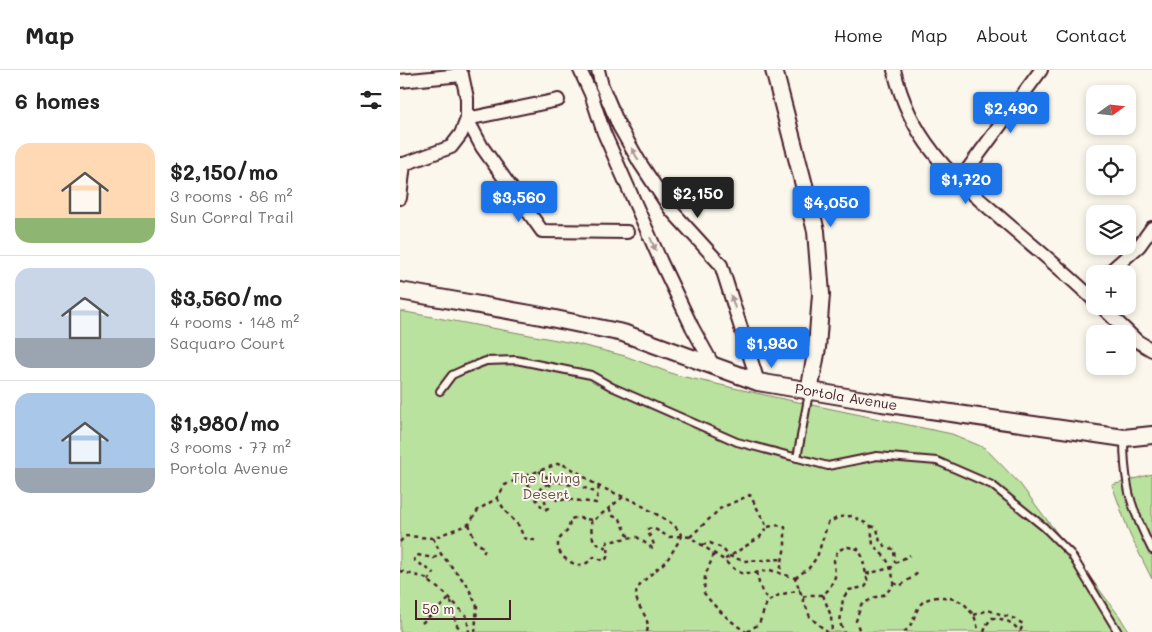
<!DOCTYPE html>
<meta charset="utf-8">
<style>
:root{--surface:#fff;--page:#f6f6f6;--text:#222;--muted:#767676;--line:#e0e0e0;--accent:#1a73e8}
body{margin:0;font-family:Mali,sans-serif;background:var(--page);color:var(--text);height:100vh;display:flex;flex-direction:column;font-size:19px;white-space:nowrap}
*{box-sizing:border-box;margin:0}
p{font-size:16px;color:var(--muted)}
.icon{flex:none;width:28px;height:28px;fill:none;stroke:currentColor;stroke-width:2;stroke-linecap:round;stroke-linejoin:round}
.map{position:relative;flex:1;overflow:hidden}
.sheet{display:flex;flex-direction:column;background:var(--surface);width:400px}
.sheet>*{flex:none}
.needle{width:32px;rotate:75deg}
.buttons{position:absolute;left:686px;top:15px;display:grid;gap:10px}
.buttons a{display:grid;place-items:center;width:50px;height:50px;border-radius:10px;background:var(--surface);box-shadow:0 2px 8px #0003;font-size:25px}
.scale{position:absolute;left:15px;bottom:12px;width:96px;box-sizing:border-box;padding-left:5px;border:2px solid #4a1f2b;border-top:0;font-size:14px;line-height:18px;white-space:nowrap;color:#4a1f2b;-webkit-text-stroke:4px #fbf7ec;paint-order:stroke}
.price{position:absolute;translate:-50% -42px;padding:0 11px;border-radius:5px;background:var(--accent);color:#fff;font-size:16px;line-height:32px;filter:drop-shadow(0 1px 2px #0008)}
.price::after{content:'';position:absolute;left:50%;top:30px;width:15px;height:11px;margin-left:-8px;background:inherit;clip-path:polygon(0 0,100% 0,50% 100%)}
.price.on{background:#222;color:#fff}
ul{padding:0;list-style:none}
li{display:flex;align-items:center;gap:15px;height:125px;padding:0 15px}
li+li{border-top:1px solid var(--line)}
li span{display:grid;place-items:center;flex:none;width:140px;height:100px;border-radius:15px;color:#555}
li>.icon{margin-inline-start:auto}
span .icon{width:60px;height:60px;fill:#fffc;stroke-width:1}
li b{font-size:21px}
h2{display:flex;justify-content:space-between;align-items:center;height:60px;padding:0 15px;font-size:21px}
header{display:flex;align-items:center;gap:30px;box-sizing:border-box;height:70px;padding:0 25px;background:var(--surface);border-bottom:1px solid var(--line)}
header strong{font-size:24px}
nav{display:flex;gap:28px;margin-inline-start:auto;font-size:18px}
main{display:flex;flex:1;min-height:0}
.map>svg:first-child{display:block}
.green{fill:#b9e29e;stroke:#828064}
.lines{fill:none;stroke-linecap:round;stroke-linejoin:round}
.service-casing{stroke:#4a1f2b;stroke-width:10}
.minor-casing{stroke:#4a1f2b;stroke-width:16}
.tertiary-casing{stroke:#4a1f2b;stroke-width:20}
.path{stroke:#4a1f2b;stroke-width:2.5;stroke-dasharray:4 4;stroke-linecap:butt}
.service{stroke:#fbf7ec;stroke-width:6}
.minor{stroke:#fbf7ec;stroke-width:12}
.tertiary{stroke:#fbf7ec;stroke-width:16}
.oneway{fill:#ab9695}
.labels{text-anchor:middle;stroke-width:4;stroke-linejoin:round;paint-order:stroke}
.street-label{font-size:14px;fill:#4a1f2b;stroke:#fbf7ec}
.park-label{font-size:14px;fill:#665048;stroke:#fbf7ec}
</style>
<header>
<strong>Map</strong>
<nav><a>Home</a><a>Map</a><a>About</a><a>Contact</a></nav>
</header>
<main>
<section class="sheet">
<h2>6 homes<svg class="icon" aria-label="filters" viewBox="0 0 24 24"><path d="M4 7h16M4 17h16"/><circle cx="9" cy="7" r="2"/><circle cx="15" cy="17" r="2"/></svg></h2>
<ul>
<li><span style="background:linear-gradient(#ffd9b3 75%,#8fb573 0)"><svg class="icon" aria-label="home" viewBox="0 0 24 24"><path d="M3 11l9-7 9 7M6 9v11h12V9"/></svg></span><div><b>$2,150/mo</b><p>3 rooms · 86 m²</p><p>Sun Corral Trail</p></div></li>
<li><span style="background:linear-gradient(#c9d6e8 70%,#9aa5b1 0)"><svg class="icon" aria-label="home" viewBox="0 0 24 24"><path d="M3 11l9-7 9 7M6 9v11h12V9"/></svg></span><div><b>$3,560/mo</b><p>4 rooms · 148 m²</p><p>Saquaro Court</p></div></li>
<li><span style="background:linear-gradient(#a9c7e8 75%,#9aa5b1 0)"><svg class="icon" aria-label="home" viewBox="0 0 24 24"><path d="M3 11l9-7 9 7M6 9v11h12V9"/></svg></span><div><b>$1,980/mo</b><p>3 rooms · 77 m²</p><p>Portola Avenue</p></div></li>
</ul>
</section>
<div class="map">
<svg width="752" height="562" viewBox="0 0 752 562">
<rect width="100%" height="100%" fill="#fbf7ec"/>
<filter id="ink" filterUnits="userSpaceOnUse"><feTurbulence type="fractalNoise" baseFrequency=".02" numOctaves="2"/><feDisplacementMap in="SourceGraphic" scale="10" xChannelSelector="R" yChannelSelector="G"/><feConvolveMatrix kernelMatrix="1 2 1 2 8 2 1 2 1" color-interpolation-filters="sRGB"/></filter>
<g filter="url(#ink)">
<g class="green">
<polygon points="0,241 173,273 225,286 276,305 374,327 552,364 585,378 620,414 720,547 729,562 0,562"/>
<polygon points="752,404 752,509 730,465 712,415"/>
</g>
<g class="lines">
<g class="service-casing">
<g id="service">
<polyline points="40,321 52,305 63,300 86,291 116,290 191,305 212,317 337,372 428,396 477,386 537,391 592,415 644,457 671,484 718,562"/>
<path d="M724,369C724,385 725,401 728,417C731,437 743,462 752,480"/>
<polyline points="397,388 409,323"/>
</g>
</g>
<g class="minor-casing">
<g id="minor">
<polyline points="180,0 191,24 204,63 261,192 292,257 314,297"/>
<polyline points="198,0 202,16 219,56 240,93 271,140 321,195 358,312"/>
<path d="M494,0C501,29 514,58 533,82C550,105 573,124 595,143C628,172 663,200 695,231"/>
<polyline points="0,11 62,5"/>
<polyline points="158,30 67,49 82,77 142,161 227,162"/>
<polyline points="0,94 4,94 51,77 61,64 67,49 67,28 62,5 59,0"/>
<polyline points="559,111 641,0"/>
<polyline points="0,128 4,94"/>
<polyline points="707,204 739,176 752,158"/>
<polyline points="701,236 737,271 752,280"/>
</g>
</g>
<g class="tertiary-casing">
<g id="tertiary">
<polyline points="374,0 416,161 421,224 417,278 409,322"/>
<path id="s1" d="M0,221L136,245L223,263L358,312L482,333L724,368L752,365"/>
</g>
</g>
<g class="path">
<polyline points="139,401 147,407 155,428 158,431 166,429 196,433 199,416"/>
<path d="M125,406C130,419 135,430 145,440L148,438L144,429L138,422L142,417L155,411L166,414L181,416L189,420L198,423"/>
<path d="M223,427L194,450C185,450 181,446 171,449C170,452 169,458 167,461C165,464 161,466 159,470C154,482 168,494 180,495C185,495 190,491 194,487L205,491C209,485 209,479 207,472L233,467H237L252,478L254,477C254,470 248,466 248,459L253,458L269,467L282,466"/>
<polyline points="97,428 106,442 119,456 124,468 138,471"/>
<polyline points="209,438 213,446 220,449 229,468"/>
<path d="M191,450C192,467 190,473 208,478"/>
<polyline points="69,454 75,472 85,478 83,485"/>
<polyline points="471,456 477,458 480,472 488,478 494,479 495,493"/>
<polyline points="368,457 376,455 385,457 385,476 380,502"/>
<polyline points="290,467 321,438 350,425 367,457 360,467 324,490"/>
<polyline points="33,468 41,484 67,515 77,536 75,562"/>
<polyline points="0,472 5,466 33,468 69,454 78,440 97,428 105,415 125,406 160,393 176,401 196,415 219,425 234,431 268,451 275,456 282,466 290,467 324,490 330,496 341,503 355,503 370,500 395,508 410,547 427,562"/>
<polyline points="302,475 310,473 322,478 329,486 344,491 383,489"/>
<path d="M314,484L305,506L304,523C316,539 330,551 346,562"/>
<polyline points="0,501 25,508 48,526 67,547 69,562"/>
<polyline points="357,502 359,513 363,524 371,530"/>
<polyline points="466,504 491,498 495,493 510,485"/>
<path d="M395,508L409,498L417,487L428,453L439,447L452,446L471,456L473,475C488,490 490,491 494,513L486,524L473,528L461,535L456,551L460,562"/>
<polyline points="28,511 34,503 14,490 17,485 34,488 41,484"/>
<polyline points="494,513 500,516 518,503"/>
<polyline points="423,525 431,546 432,562"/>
<polyline points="403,527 409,525 423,525 429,519 435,507 434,490 438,480 448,477 458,479 462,486 468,513 465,517 449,520 443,528 440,553 444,562"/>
<polyline points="51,531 56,554 62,562"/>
<polyline points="574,545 588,540 615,549 623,554 620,562"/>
<polyline points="22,553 50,528"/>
<path d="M247,562C251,546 237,540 236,525C236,513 259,499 267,490C272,483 277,474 282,466"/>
<polyline points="347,562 359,554 367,532 379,525 400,520"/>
<path d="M504,562C512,556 514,547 518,538C525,523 552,525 564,534C568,537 570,542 574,545L579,562"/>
<path d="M584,562L587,554L592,548C603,548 613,552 620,562"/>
</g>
<use href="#service" class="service"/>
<use href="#minor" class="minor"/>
<use href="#tertiary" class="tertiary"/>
</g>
<defs><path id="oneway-solid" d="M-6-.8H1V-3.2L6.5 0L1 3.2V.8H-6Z" transform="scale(1.25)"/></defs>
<g class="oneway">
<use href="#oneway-solid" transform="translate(235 84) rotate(-119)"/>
<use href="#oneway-solid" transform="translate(253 174) rotate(67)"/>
<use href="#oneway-solid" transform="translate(333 232) rotate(-108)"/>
</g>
</g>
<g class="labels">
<g class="street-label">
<text dy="5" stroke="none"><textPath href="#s1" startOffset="460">Portola Avenue</textPath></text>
</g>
<g class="park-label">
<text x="146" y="413">The Living<tspan x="146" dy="16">Desert</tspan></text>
</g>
</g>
</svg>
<div class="buttons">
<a><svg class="needle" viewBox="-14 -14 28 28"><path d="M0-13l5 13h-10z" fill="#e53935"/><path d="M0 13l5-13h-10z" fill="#767676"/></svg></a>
<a><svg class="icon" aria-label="locate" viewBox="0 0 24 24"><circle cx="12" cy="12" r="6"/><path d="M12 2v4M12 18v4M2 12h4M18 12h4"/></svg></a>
<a><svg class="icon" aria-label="layers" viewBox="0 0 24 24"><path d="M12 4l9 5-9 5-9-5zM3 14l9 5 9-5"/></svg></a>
<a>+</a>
<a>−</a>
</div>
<div class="scale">50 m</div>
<b class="price" style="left:611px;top:64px">$2,490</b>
<b class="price" style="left:566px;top:135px">$1,720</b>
<b class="price on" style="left:298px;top:149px">$2,150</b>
<b class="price" style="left:119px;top:153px">$3,560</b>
<b class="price" style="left:431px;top:158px">$4,050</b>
<b class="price" style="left:372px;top:299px">$1,980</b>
</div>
</main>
